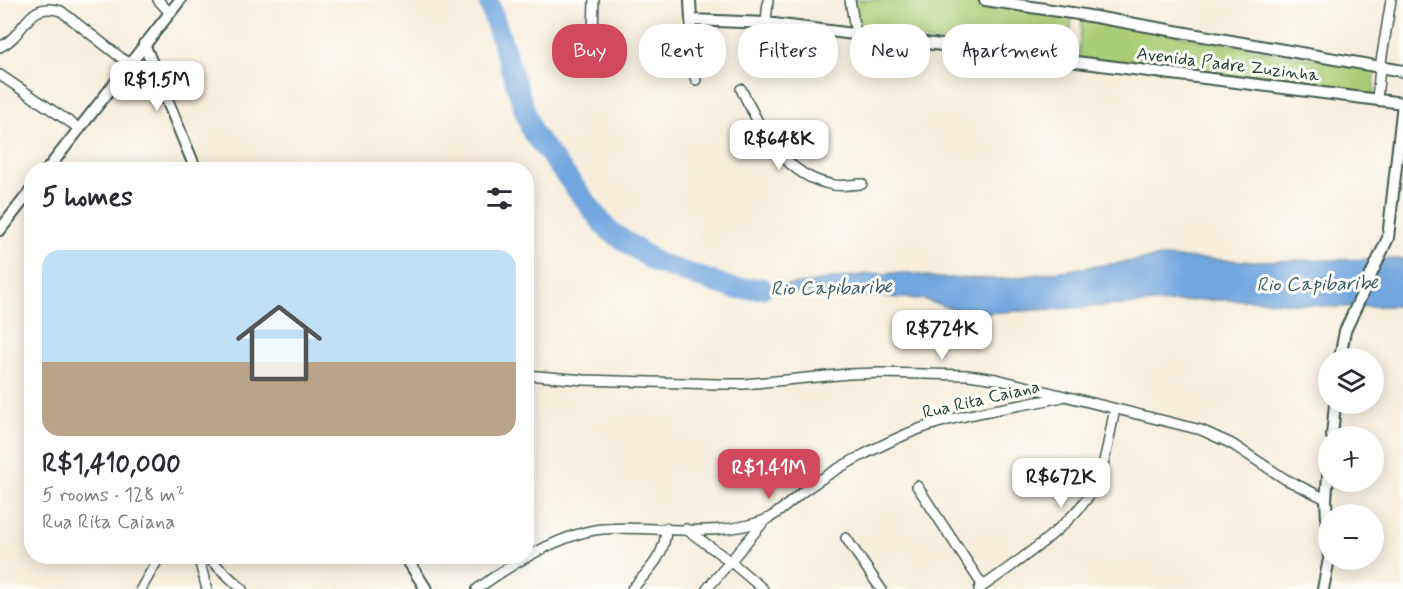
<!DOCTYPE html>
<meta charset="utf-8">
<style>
:root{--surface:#fff;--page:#f2f2f3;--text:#2b2b33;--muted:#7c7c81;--accent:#d1495b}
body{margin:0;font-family:Mynerve,sans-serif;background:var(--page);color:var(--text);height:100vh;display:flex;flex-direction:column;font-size:22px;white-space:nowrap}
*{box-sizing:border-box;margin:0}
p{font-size:20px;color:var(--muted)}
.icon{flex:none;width:33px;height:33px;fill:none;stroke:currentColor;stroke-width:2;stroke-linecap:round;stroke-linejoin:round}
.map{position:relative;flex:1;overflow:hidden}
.sheet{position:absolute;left:24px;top:162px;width:510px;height:402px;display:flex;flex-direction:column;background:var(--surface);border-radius:24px;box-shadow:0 3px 15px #0003}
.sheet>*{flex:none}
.top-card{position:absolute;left:552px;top:24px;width:570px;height:54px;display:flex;gap:12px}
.controls{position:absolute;left:1318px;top:348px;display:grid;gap:12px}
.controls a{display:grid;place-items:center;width:66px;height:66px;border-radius:50%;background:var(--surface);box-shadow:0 3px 15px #0003;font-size:30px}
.price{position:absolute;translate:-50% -51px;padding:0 14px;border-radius:12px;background:#fff;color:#222;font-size:20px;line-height:39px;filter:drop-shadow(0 2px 3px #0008)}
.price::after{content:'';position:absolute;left:50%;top:36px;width:18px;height:14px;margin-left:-9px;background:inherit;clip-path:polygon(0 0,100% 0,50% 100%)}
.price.active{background:var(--accent);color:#fff}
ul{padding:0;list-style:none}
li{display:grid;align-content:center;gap:12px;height:318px;padding:0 18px}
li span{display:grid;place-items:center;height:186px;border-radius:18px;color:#555}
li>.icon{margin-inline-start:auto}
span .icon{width:108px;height:108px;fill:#fffc;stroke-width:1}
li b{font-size:26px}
h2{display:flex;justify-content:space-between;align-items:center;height:72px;padding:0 18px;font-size:26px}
.tag{padding:0 21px;border-radius:24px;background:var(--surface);box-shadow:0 3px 15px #0003;font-size:21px;line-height:54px}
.tag.active{background:var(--accent);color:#fff}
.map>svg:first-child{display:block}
.green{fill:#aace77;stroke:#648656;stroke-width:1.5}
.water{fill:#71a6de;stroke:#487289;stroke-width:1.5}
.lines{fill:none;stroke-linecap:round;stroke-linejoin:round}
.river{stroke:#71a6de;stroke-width:21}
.minor-casing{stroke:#3f584d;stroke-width:12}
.tertiary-casing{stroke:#3f584d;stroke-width:14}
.minor{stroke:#fff;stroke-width:9}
.tertiary{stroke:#fff;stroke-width:10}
.labels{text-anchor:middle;stroke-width:6;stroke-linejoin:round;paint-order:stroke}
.street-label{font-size:18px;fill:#1f3d34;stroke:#fdfcf7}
.water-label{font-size:20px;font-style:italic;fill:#385c67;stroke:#fdfcf7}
</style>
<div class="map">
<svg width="1403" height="589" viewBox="0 0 1403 589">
<rect width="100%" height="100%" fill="#fdfcf7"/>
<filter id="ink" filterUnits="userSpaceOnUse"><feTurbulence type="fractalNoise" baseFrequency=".0167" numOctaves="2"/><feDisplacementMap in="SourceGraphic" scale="12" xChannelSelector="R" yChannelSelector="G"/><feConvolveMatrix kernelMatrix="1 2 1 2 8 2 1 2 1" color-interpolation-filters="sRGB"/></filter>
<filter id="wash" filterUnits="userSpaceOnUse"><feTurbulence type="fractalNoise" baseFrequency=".008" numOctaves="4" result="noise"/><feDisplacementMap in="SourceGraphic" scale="24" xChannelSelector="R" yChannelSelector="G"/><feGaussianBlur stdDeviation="1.35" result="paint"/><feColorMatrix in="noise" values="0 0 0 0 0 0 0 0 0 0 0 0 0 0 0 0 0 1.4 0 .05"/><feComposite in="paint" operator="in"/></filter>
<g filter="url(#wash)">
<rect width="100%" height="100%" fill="#f7eedc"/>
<g class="green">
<polygon points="853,0 960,0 1072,16 1069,57 858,33"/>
<polygon points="1082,18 1375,70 1374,96 1078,59"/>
</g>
<polygon class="water" points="1162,257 1248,261 1403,259 1403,306 1334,307 1258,300 1206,300 968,314 922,299 735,289 808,283 867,274 909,273 938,278 1005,279"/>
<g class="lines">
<polyline class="river" points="488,0 532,132 607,229 657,263 735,289 762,288"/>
</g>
</g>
<g filter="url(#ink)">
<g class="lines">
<g class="minor-casing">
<g id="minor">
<polyline points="158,0 170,13"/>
<polyline points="850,0 856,34"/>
<polyline points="691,20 692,70 696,80"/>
<polyline points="766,23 768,0"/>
<path d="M0,47C27,34 26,0 61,11L129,64"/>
<polyline points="592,69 594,0"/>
<polyline points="0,75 80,129"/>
<path d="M741,89C761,129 784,177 834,185C843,187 853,184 862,184"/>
<polyline points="1377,99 1380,68 1391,0"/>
<polyline points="526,375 584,380 717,384 744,384 848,374 879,373 968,375 996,379 1201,430 1232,444 1285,479 1326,499"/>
<polyline points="917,486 983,586"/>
<polyline points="686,529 731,562 763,589"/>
<polyline points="846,538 881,589"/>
<polyline points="198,556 207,589"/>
<polyline points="206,556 242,589"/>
<polyline points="141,589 160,556"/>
<path d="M477,589C508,566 564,532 603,529C653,525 717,539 765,520C779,514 792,500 805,490C822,478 840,467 859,457C880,446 902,435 925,427C969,412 1017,407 1062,397"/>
<path d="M632,589C649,570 666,555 666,528"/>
<polyline points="707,589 766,519"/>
<path d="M979,589C1012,566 1075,523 1093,489C1106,465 1109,436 1115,409"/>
</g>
</g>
<g class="tertiary-casing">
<g id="tertiary">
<polyline points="690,0 691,20 766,23 1403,103 1388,238 1345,331 1340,358"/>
<polyline points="985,0 1078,14 1403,71"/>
<polyline points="144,44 196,170"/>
<polyline points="47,170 180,0"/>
<polyline points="0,230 32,189"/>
<polyline points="1332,436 1335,404"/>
<polyline points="405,556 426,589"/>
<polyline points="1323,589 1329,559 1326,499 1329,465"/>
</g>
</g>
<use href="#minor" class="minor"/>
<use href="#tertiary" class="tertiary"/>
</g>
</g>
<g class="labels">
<g class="street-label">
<text transform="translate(1228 64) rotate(7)" y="6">Avenida Padre Zuzinha</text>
<text transform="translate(981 399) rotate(-13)" y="6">Rua Rita Caiana</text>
</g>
<g class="water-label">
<text transform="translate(1317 283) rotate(-1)" y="7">Rio Capibaribe</text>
<text transform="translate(831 287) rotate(-1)" y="7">Rio Capibaribe</text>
</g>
</g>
</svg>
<div class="controls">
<a><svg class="icon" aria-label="layers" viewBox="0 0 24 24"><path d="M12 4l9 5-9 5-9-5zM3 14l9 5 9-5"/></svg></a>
<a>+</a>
<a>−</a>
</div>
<b class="price" style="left:157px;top:112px">R$1.5M</b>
<b class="price" style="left:779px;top:171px">R$648K</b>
<b class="price" style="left:942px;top:361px">R$724K</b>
<b class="price active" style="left:769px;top:500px">R$1.41M</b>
<b class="price" style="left:1061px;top:509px">R$672K</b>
<div class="top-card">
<a class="tag active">Buy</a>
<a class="tag">Rent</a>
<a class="tag">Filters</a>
<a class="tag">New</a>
<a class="tag">Apartment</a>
</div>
<section class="sheet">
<h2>5 homes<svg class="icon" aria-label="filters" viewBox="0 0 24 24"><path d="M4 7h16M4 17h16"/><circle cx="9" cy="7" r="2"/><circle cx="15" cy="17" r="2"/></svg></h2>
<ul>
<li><span style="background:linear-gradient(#bfe0f5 60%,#b9a48a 0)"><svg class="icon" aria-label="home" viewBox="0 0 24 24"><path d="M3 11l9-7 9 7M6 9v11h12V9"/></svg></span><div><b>R$1,410,000</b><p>5 rooms · 128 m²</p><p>Rua Rita Caiana</p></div></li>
</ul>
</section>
</div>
